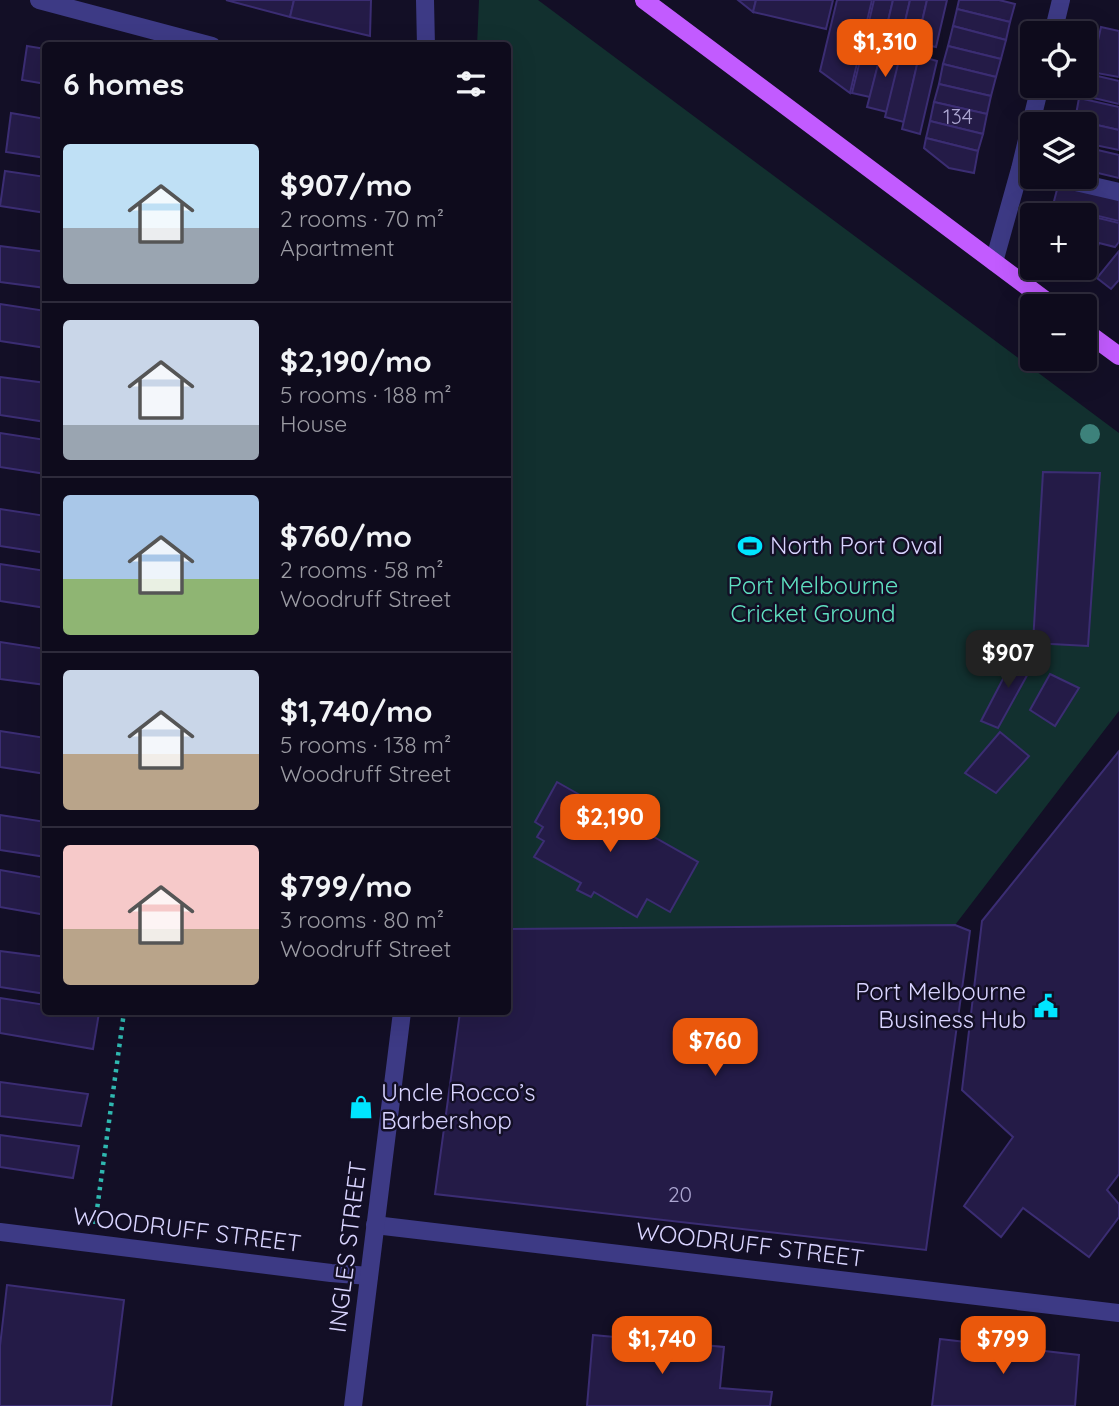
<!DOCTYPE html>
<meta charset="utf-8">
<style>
:root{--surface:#0e0b1c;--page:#171425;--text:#f1f3f6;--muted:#9b9ba3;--line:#2e2b3b;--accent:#ea580c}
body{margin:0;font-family:Quicksand,sans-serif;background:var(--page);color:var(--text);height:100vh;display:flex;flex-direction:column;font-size:26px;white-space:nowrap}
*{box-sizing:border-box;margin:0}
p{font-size:23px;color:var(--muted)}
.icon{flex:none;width:38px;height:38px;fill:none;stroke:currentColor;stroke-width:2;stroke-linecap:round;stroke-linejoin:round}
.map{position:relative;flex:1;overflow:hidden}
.side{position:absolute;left:42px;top:42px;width:469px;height:973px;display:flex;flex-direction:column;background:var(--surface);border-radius:7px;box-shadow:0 7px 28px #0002,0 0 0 2px var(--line)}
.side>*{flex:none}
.tools{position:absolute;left:1020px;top:21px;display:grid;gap:14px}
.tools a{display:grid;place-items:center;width:77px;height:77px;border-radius:7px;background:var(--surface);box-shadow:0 7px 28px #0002,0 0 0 2px var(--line);font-size:35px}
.price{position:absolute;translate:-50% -60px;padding:0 16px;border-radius:14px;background:var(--accent);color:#fff;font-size:23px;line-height:46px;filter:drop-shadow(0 2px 4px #0008)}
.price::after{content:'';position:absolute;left:50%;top:42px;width:21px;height:16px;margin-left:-10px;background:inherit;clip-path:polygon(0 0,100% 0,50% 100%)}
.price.on{background:#222;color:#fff}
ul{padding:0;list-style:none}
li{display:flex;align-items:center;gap:21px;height:175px;padding:0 21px}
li+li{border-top:2px solid var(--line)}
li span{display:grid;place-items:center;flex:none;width:196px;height:140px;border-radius:7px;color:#555}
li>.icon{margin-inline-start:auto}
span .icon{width:84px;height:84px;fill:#fffc;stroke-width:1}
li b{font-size:30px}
h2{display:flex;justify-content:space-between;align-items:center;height:84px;padding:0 21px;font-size:30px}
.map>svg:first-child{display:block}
.green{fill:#12302f}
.building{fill:#241b47;stroke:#3b2d73;stroke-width:2}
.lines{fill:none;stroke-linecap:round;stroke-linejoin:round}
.path{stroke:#2fb8b0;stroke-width:4.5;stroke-dasharray:3.5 5;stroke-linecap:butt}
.minor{stroke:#3d3a85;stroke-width:18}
.major{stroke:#c25bff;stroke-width:18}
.tree{fill:#3d827b}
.labels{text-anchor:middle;stroke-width:5;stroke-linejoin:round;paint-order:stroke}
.number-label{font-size:21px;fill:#aca6d1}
.poi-label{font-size:24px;fill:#d9d4ff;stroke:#130f26;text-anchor:start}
.park-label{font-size:24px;fill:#5fe0c0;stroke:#130f26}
.street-label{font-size:24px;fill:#d9d4ff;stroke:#130f26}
</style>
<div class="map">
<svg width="1119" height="1406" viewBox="0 0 1119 1406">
<rect width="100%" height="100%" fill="#130f26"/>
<polygon class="green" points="479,0 538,0 1119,433 1119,711 955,925 508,929 508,46 477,46"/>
<g class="building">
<polygon points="226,0 294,0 290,17"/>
<polygon points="294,0 371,0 370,36 290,17"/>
<polygon points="738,0 756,0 753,12"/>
<polygon points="756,0 833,0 826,29 753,12"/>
<polygon points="837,0 872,0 850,93 820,71"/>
<polygon points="874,0 893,0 885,34 867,30"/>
<polygon points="893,0 910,0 901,39 885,34"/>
<polygon points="910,0 927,0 917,43 901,39"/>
<polygon points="927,0 947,0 936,47 917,43"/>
<polygon points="959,0 999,0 1015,4 1010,22 957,9"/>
<polygon points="957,9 1010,22 1006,40 953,26"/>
<polygon points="953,26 1006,40 1001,59 948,46"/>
<polygon points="1101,27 1119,31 1119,77 1091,72"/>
<polygon points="865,40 883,45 870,97 852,93"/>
<polygon points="883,45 902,50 887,112 867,107"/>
<polygon points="27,46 46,49 46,84 22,80"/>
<polygon points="948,46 1001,59 996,77 943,64"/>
<polygon points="901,52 919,56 904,122 885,117"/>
<polygon points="919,56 937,61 920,134 902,129"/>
<polygon points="943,64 996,77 991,96 939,84"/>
<polygon points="1085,73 1119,81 1119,104 1077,94 1079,86 1085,86"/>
<polygon points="939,84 991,96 987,114 934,102"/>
<polygon points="1079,98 1119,107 1119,130 1075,120"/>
<polygon points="934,102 987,114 983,134 930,121"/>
<polygon points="11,113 46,119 46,158 6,152"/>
<polygon points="1075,120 1119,130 1119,150 1085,143 1085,124 1074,124"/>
<polygon points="930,121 983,134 978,151 926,138"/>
<polygon points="926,138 978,151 974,173 949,168 924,148"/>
<polygon points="1085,147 1119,155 1119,178 1085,170"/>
<polygon points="5,171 46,177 46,213 0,206"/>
<polygon points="1059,182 1119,196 1119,221 1053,205"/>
<polygon points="1057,208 1119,223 1119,242 1115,247 1099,243 1096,253 1085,251 1085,215 1055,215"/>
<polygon points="0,246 46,252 46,288 0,282"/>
<polygon points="1119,251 1119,280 1111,289 1097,278"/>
<polygon points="0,304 46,311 46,348 0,341"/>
<polygon points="0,377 46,383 46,422 0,415"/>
<polygon points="0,433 46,440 46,474 0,467"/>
<polygon points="1043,472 1100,473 1088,646 1033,643"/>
<polygon points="0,509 46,516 46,553 0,546"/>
<polygon points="0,564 46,571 46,608 0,601"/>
<polygon points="0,642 46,649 46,685 0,679"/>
<polygon points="1017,652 1035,661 998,728 981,721"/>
<polygon points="1050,674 1079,688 1055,726 1030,710"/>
<polygon points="0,731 46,738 46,774 0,767"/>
<polygon points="1000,732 1029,756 996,793 965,773"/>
<polygon points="1119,751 1119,1174 1107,1190 1119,1204 1119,1217 1089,1257 1023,1208 1001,1237 964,1206 1013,1137 962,1090 982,921"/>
<polygon points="557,782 698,862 670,912 647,899 637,917 594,892 591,897 577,890 581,883 534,857 544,841 537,837 543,827 535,822"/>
<polygon points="0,815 46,822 46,857 0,850"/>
<polygon points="0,870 46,878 46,915 0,907"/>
<polygon points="955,925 970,931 926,1250 435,1194 460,1012 508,1012 508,929"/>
<polygon points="0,951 46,957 46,994 0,987"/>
<polygon points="0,998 46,1005 46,1012 87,1012 99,1013 93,1049 0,1033"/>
<polygon points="0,1082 88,1094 81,1126 0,1116"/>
<polygon points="0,1135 79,1146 73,1178 0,1167"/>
<polygon points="7,1285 124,1300 111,1406 0,1406 0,1346"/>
<polygon points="593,1335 724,1347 720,1388 772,1392 770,1406 587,1406"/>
<polygon points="940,1339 1079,1355 1075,1406 932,1406"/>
</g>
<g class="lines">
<polyline class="path" points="95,1224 124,1012"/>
<g class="minor">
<polyline points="39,0 212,46"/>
<polyline points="425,0 426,46"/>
<polyline points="1053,33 1061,0"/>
<polyline points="1054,177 1119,192"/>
<polyline points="994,262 1020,169 1040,86"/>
<polyline points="375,1225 1119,1313"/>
<polyline points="0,1232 331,1273 369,1276"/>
<polyline points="353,1406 402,1012"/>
</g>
<g class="major">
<polyline points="644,0 1053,306"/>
<polyline points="1085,331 1119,356"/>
</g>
</g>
<circle class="tree" cx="1090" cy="434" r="10"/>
<defs>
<g id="stadium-bare" transform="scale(1.89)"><path d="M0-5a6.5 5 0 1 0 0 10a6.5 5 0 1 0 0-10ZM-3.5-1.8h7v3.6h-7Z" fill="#00e5ff" stroke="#130f26" stroke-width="2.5" paint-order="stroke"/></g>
<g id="civic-bare" transform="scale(1.89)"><path d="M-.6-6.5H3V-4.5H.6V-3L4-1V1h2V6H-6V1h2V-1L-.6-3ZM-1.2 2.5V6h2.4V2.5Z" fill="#00e5ff" stroke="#130f26" stroke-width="2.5" paint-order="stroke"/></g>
<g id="shop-bare" transform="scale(1.89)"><path d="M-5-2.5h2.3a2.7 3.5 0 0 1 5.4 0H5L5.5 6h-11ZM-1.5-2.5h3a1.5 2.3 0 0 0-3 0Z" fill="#00e5ff" stroke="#130f26" stroke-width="2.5" paint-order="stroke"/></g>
</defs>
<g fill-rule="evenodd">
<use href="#stadium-bare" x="750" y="546"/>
<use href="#civic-bare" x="1046" y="1006"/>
<use href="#shop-bare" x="361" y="1107"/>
</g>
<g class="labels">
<g class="number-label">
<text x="958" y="124">134</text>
<text x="680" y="1202">20</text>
</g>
<g class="poi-label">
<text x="770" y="554">North Port Oval</text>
<text x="1026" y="1000" text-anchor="end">Port Melbourne<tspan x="1026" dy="28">Business Hub</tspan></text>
<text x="381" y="1101">Uncle Rocco’s<tspan x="381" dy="28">Barbershop</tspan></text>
</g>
<g class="park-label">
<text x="813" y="594">Port Melbourne<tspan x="813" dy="28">Cricket Ground</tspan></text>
</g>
<g class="street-label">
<text transform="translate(187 1230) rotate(7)" y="8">WOODRUFF STREET</text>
<text transform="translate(750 1245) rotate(7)" y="8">WOODRUFF STREET</text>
<text transform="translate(348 1247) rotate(-83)" y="8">INGLES STREET</text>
</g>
</g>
</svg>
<div class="tools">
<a><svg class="icon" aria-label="locate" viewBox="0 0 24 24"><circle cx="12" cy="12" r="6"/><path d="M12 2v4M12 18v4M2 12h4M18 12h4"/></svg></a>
<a><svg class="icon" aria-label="layers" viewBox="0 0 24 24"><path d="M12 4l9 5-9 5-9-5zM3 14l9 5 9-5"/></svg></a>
<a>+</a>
<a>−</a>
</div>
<b class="price" style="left:885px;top:79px">$1,310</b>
<b class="price on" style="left:1008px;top:690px">$907</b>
<b class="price" style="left:610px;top:854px">$2,190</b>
<b class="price" style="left:715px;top:1078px">$760</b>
<b class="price" style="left:662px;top:1376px">$1,740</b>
<b class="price" style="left:1003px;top:1376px">$799</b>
<section class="side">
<h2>6 homes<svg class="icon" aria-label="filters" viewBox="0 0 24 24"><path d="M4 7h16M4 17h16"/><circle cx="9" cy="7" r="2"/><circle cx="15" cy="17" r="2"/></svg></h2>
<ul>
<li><span style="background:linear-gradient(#bfe0f5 60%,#9aa5b1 0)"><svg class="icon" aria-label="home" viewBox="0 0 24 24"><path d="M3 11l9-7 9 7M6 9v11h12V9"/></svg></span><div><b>$907/mo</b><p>2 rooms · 70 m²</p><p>Apartment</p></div></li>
<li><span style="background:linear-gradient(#c9d6e8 75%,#9aa5b1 0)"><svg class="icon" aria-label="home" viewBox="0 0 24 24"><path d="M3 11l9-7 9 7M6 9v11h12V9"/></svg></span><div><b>$2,190/mo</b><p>5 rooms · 188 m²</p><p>House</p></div></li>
<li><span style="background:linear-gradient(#a9c7e8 60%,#8fb573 0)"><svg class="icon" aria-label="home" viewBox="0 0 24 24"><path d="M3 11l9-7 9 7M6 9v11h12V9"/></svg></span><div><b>$760/mo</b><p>2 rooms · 58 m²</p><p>Woodruff Street</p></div></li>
<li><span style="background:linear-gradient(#c9d6e8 60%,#b9a48a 0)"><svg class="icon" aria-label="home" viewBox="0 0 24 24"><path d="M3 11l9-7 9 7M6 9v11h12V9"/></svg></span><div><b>$1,740/mo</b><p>5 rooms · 138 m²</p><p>Woodruff Street</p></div></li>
<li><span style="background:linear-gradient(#f6c9c9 60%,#b9a48a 0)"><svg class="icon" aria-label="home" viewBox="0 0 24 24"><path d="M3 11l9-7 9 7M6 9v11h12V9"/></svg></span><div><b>$799/mo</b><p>3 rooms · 80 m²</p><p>Woodruff Street</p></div></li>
</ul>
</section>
</div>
